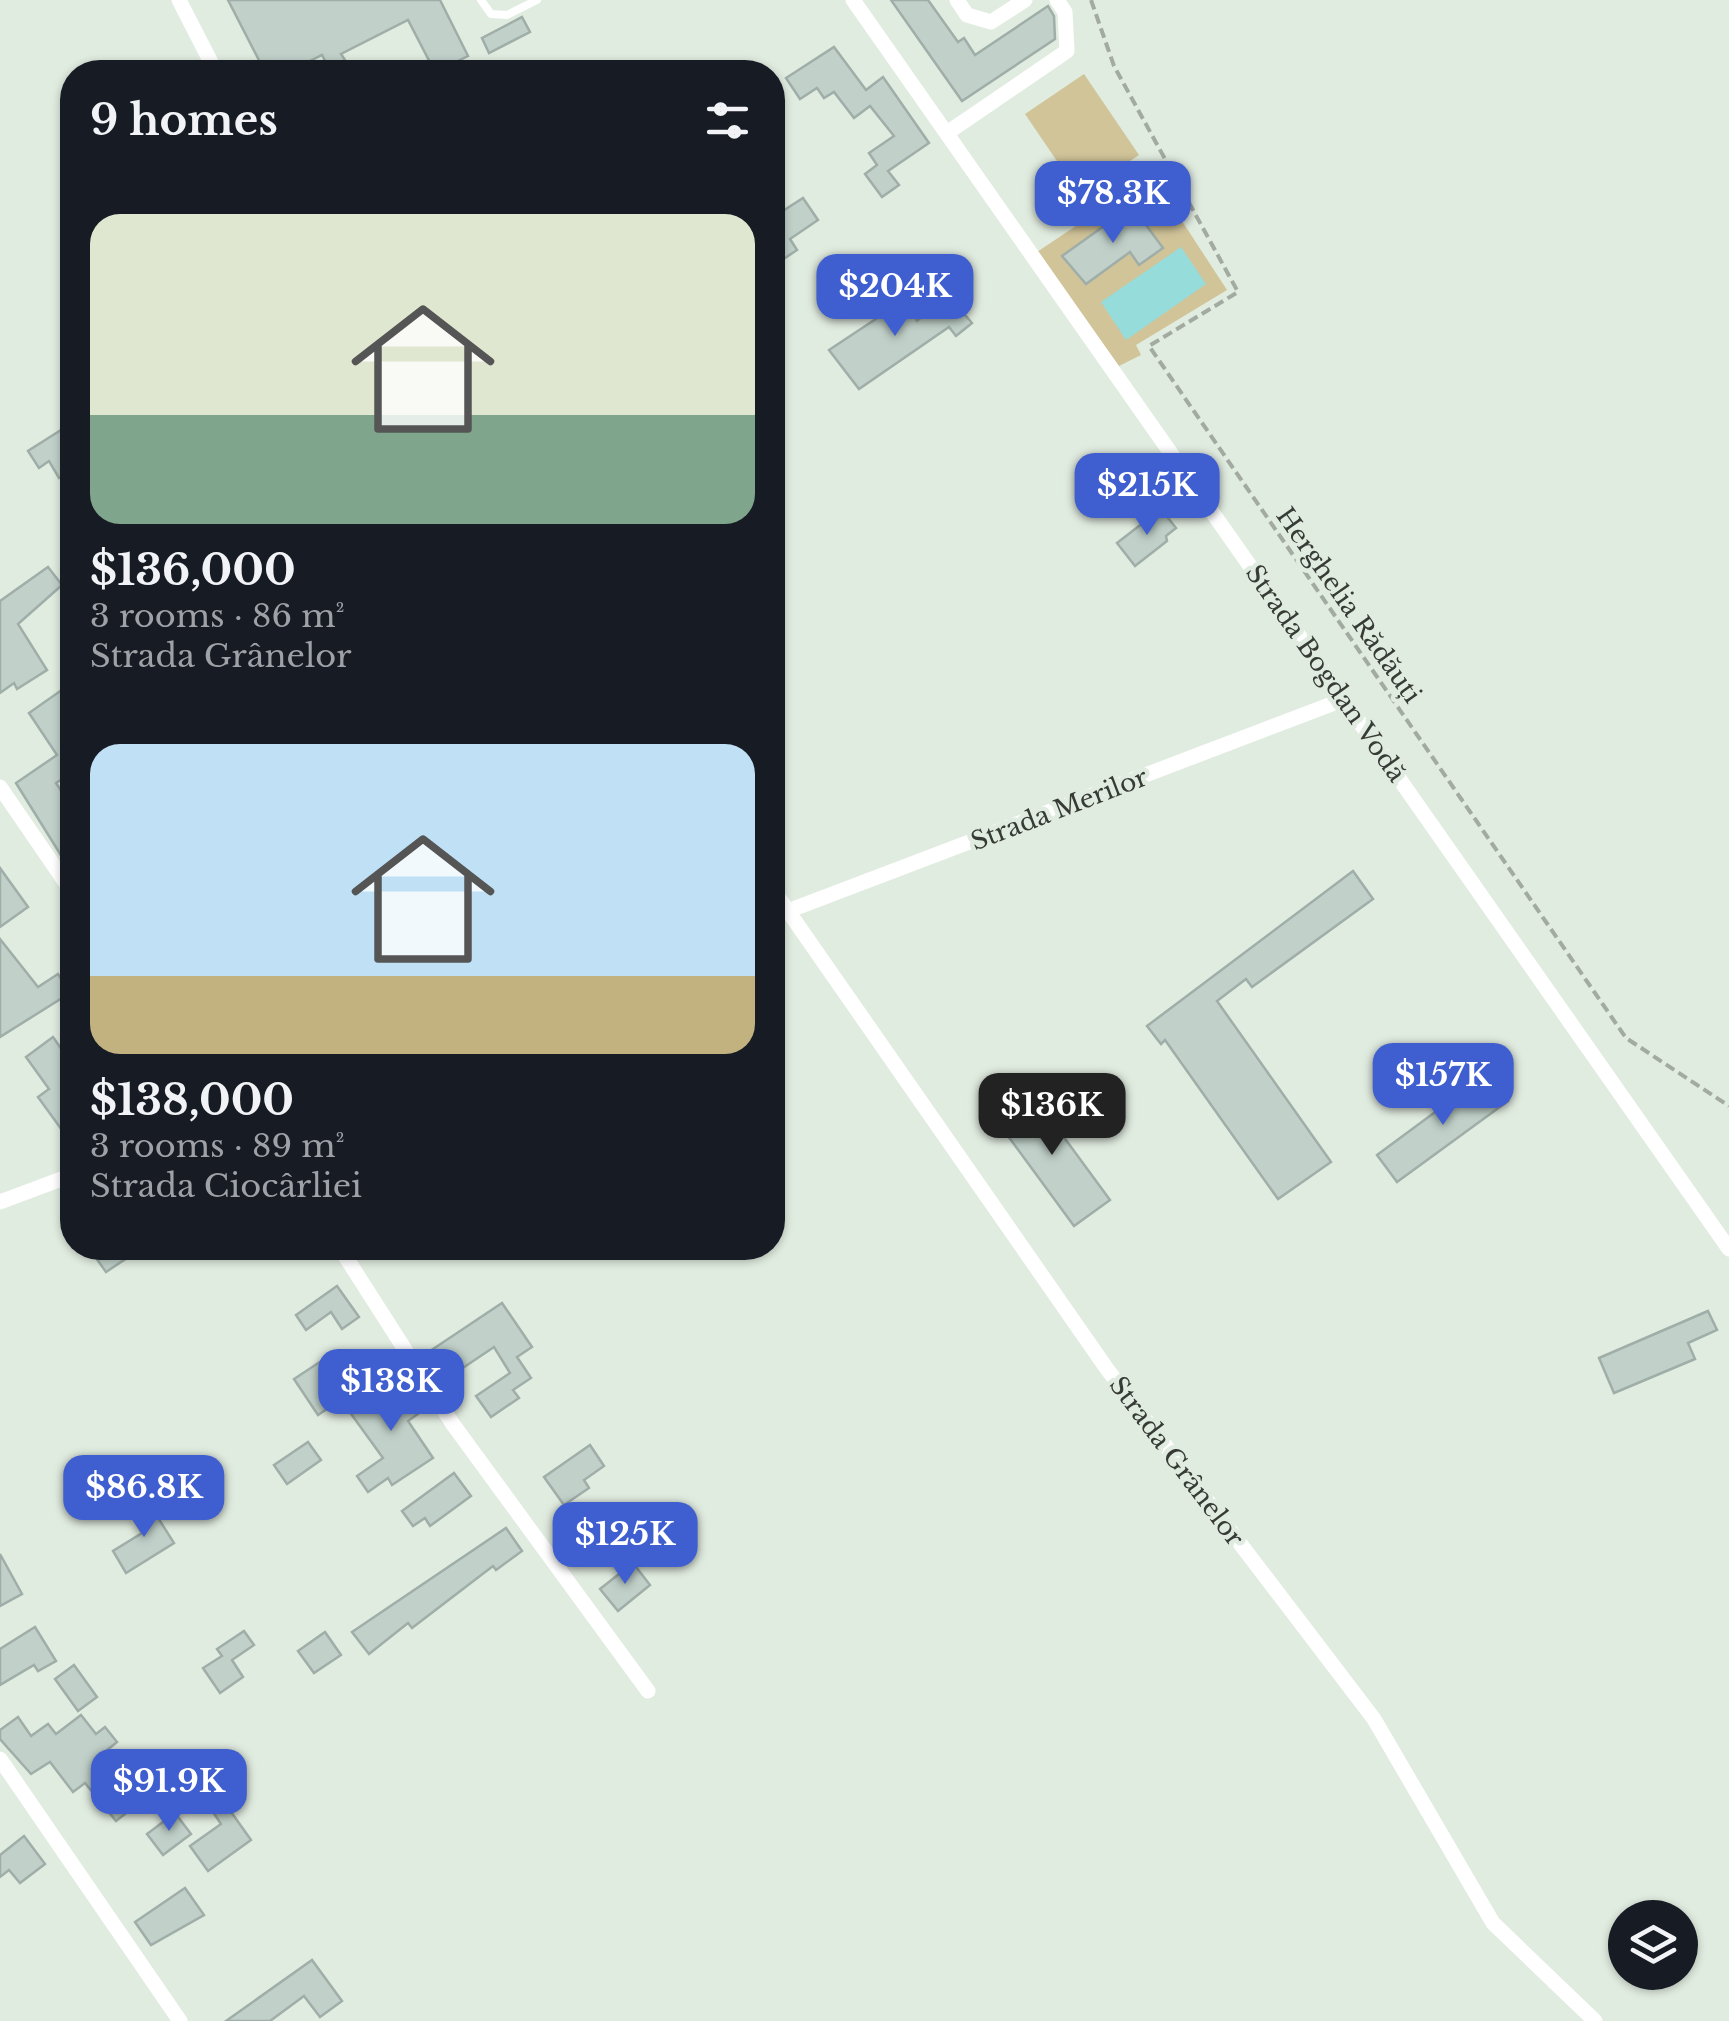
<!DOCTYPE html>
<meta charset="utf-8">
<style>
:root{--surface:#171b24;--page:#242831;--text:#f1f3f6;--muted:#9ea1a6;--accent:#3f5ed0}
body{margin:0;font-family:"Libre Baskerville",serif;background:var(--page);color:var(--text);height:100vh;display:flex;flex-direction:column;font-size:38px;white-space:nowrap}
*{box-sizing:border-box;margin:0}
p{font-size:32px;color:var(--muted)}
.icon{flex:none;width:55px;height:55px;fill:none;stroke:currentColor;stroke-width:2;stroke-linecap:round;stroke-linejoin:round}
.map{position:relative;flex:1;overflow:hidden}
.side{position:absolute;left:60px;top:60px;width:725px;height:1200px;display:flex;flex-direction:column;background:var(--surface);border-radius:40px;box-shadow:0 2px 8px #0004}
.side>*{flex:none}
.tools{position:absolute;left:1608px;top:1900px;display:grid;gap:20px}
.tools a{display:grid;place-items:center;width:90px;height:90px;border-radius:50%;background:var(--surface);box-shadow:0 2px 8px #0004;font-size:50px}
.price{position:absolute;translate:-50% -85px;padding:0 22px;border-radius:20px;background:var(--accent);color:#fff;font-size:32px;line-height:65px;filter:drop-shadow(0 2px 5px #0008)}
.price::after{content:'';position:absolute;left:50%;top:60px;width:30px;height:22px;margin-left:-15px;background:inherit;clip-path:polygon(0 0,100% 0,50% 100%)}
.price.on{background:#222;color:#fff}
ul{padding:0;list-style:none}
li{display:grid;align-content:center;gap:20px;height:530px;padding:0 30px}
li span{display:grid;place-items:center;height:310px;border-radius:30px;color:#555}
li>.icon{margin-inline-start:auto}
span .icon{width:180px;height:180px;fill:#fffc;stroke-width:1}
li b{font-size:42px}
h2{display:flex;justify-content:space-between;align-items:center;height:120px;padding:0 30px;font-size:42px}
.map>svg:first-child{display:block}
.green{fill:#d1c499}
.water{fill:#95dcda}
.building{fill:#c1d1ca;stroke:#9faea8;stroke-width:2.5}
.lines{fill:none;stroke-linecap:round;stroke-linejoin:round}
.path{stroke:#a2aaa1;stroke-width:4;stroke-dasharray:10 5;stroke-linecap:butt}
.lane{stroke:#fff;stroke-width:8}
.street{stroke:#fff;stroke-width:15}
.labels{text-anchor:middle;stroke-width:9;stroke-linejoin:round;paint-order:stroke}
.street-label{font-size:25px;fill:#373b36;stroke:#e1ece0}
</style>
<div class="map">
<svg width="1729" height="2021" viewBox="0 0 1729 2021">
<rect width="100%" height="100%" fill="#e1ece0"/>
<g class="green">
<polygon points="1084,74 1139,155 1080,195 1025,114"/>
<polygon points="1152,175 1227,290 1136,345 1141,355 1119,366 1037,252"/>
</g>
<polygon class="water" points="1181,247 1206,284 1126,340 1101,302"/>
<g class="building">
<polygon points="228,0 440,0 468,56 435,72 408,20 341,54 353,72 331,72 322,55 288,72 265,72"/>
<polygon points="891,0 928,0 958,42 964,38 975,55 1048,6 1054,16 1055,39 962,101"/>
<polygon points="522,17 530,32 489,53 482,38"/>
<polygon points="834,47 866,90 883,77 929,143 888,171 899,185 882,197 865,174 877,165 869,153 894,136 870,106 854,118 834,92 824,98 817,88 800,99 786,78"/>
<polygon points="803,198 818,220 790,239 797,250 779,262 772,252 772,218"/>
<polygon points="1132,206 1163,248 1139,265 1130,252 1086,284 1062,256"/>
<polygon points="948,295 972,323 956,336 949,327 859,389 829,350 903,301 917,321"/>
<polygon points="72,423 72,469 59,478 49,461 39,468 28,451"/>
<polygon points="1161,509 1176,528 1166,536 1167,541 1135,566 1117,543"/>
<polygon points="48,567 62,585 18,624 47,670 17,689 14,683 0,693 0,601"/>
<polygon points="66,687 72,697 72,777 70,774 56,783 72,807 72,873 16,783 57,755 29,713"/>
<polygon points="0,868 28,907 0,927"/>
<polygon points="1353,871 1373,899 1252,987 1246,979 1217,1001 1331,1162 1278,1199 1165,1040 1161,1044 1147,1026"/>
<polygon points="0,939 38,987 58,974 70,993 0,1037"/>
<polygon points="53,1037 72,1064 72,1144 38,1097 49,1089 26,1057"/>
<polygon points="1488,1073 1508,1101 1397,1182 1377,1155"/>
<polygon points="1030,1091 1110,1200 1074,1226 994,1117"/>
<polygon points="89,1248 142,1248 106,1272"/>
<polygon points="337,1286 359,1317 342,1329 331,1312 306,1330 296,1315"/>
<polygon points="502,1303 532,1347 517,1357 531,1378 513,1390 519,1398 491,1417 476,1396 510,1373 494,1347 445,1380 427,1353"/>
<polygon points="1708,1311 1717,1330 1688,1343 1695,1359 1614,1393 1599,1358"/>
<polygon points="326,1358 342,1382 332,1388 340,1400 318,1415 294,1379"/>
<polygon points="397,1376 422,1411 408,1421 433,1458 392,1485 388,1478 368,1492 357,1476 383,1458 349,1411"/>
<polygon points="308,1442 321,1460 287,1484 274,1465"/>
<polygon points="590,1445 604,1466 584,1480 589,1488 564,1505 544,1477"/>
<polygon points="454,1473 471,1496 430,1526 425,1518 413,1526 402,1511"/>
<polygon points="148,1502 174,1543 126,1573 113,1551 142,1533 130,1513"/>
<polygon points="506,1528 522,1551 496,1570 493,1566 412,1628 408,1623 369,1654 352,1632"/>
<polygon points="0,1554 22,1594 0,1606"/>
<polygon points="633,1563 650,1585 618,1611 600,1589"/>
<polygon points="35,1627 56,1661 38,1671 34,1665 0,1685 0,1649"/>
<polygon points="244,1631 254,1645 232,1660 243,1677 220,1693 203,1668 222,1656 217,1649"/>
<polygon points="325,1632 341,1655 314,1673 298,1651"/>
<polygon points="74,1665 97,1697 78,1711 55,1679"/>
<polygon points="81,1715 96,1734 105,1727 117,1742 96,1759 118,1786 136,1772 153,1792 116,1821 85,1783 73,1792 50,1762 31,1774 0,1739 0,1730 18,1717 31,1736 48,1724 56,1734"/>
<polygon points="235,1785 245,1799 229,1809 251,1840 208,1871 190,1846 221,1824 207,1803"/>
<polygon points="175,1813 191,1834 163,1855 147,1834"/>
<polygon points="24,1836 45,1864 20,1883 9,1870 0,1877 0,1855"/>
<polygon points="185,1888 204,1915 151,1945 135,1922"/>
<polygon points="312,1960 342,2001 320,2017 304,1996 270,2021 226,2021"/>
</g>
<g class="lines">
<polyline class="path" points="1091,0 1114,66 1238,292 1149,346 1626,1038 1729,1106"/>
<polyline class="lane" points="481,0 491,14 507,15 537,0"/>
<g class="street">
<polyline points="179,0 216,72"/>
<polyline points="853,0 1729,1249"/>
<polyline points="957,0 967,15 991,22 1025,0"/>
<polyline points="947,133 1067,51 1065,12 1057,0"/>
<polyline points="0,787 72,892"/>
<polyline points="772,888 1107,1369 1374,1719 1493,1923 1595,2021"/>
<polyline points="772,917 1345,699"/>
<polyline points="0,1202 72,1175"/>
<polyline points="340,1248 452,1423 648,1691"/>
<polyline points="0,1759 180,2021"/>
</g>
</g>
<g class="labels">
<g class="street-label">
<text transform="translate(1349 605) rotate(55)" y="9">Herghelia Rădăuți</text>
<text transform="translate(1326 673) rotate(55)" y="9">Strada Bogdan Vodă</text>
<text transform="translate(1059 809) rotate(-21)" y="9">Strada Merilor</text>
<text transform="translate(1177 1461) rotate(53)" y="9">Strada Grânelor</text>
</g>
</g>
</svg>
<div class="tools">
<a><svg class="icon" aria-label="layers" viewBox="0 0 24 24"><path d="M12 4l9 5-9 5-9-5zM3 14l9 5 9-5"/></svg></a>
</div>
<b class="price" style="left:1113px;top:246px">$78.3K</b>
<b class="price" style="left:895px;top:339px">$204K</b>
<b class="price" style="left:1147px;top:538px">$215K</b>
<b class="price" style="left:1443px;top:1128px">$157K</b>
<b class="price on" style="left:1052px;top:1158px">$136K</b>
<b class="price" style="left:391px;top:1434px">$138K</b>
<b class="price" style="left:144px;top:1540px">$86.8K</b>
<b class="price" style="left:625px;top:1587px">$125K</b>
<b class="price" style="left:169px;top:1834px">$91.9K</b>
<section class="side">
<h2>9 homes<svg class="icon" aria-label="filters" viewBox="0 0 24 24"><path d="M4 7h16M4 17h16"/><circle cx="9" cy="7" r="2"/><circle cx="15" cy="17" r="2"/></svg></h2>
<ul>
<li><span style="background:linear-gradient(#dfe7d0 65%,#7fa58c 0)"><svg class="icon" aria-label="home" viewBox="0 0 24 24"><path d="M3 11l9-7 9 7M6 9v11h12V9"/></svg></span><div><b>$136,000</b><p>3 rooms · 86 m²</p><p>Strada Grânelor</p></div></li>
<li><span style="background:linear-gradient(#bfe0f5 75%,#c2b280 0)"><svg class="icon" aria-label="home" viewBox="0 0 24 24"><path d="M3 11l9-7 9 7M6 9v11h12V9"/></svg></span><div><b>$138,000</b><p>3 rooms · 89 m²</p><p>Strada Ciocârliei</p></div></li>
</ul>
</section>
</div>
